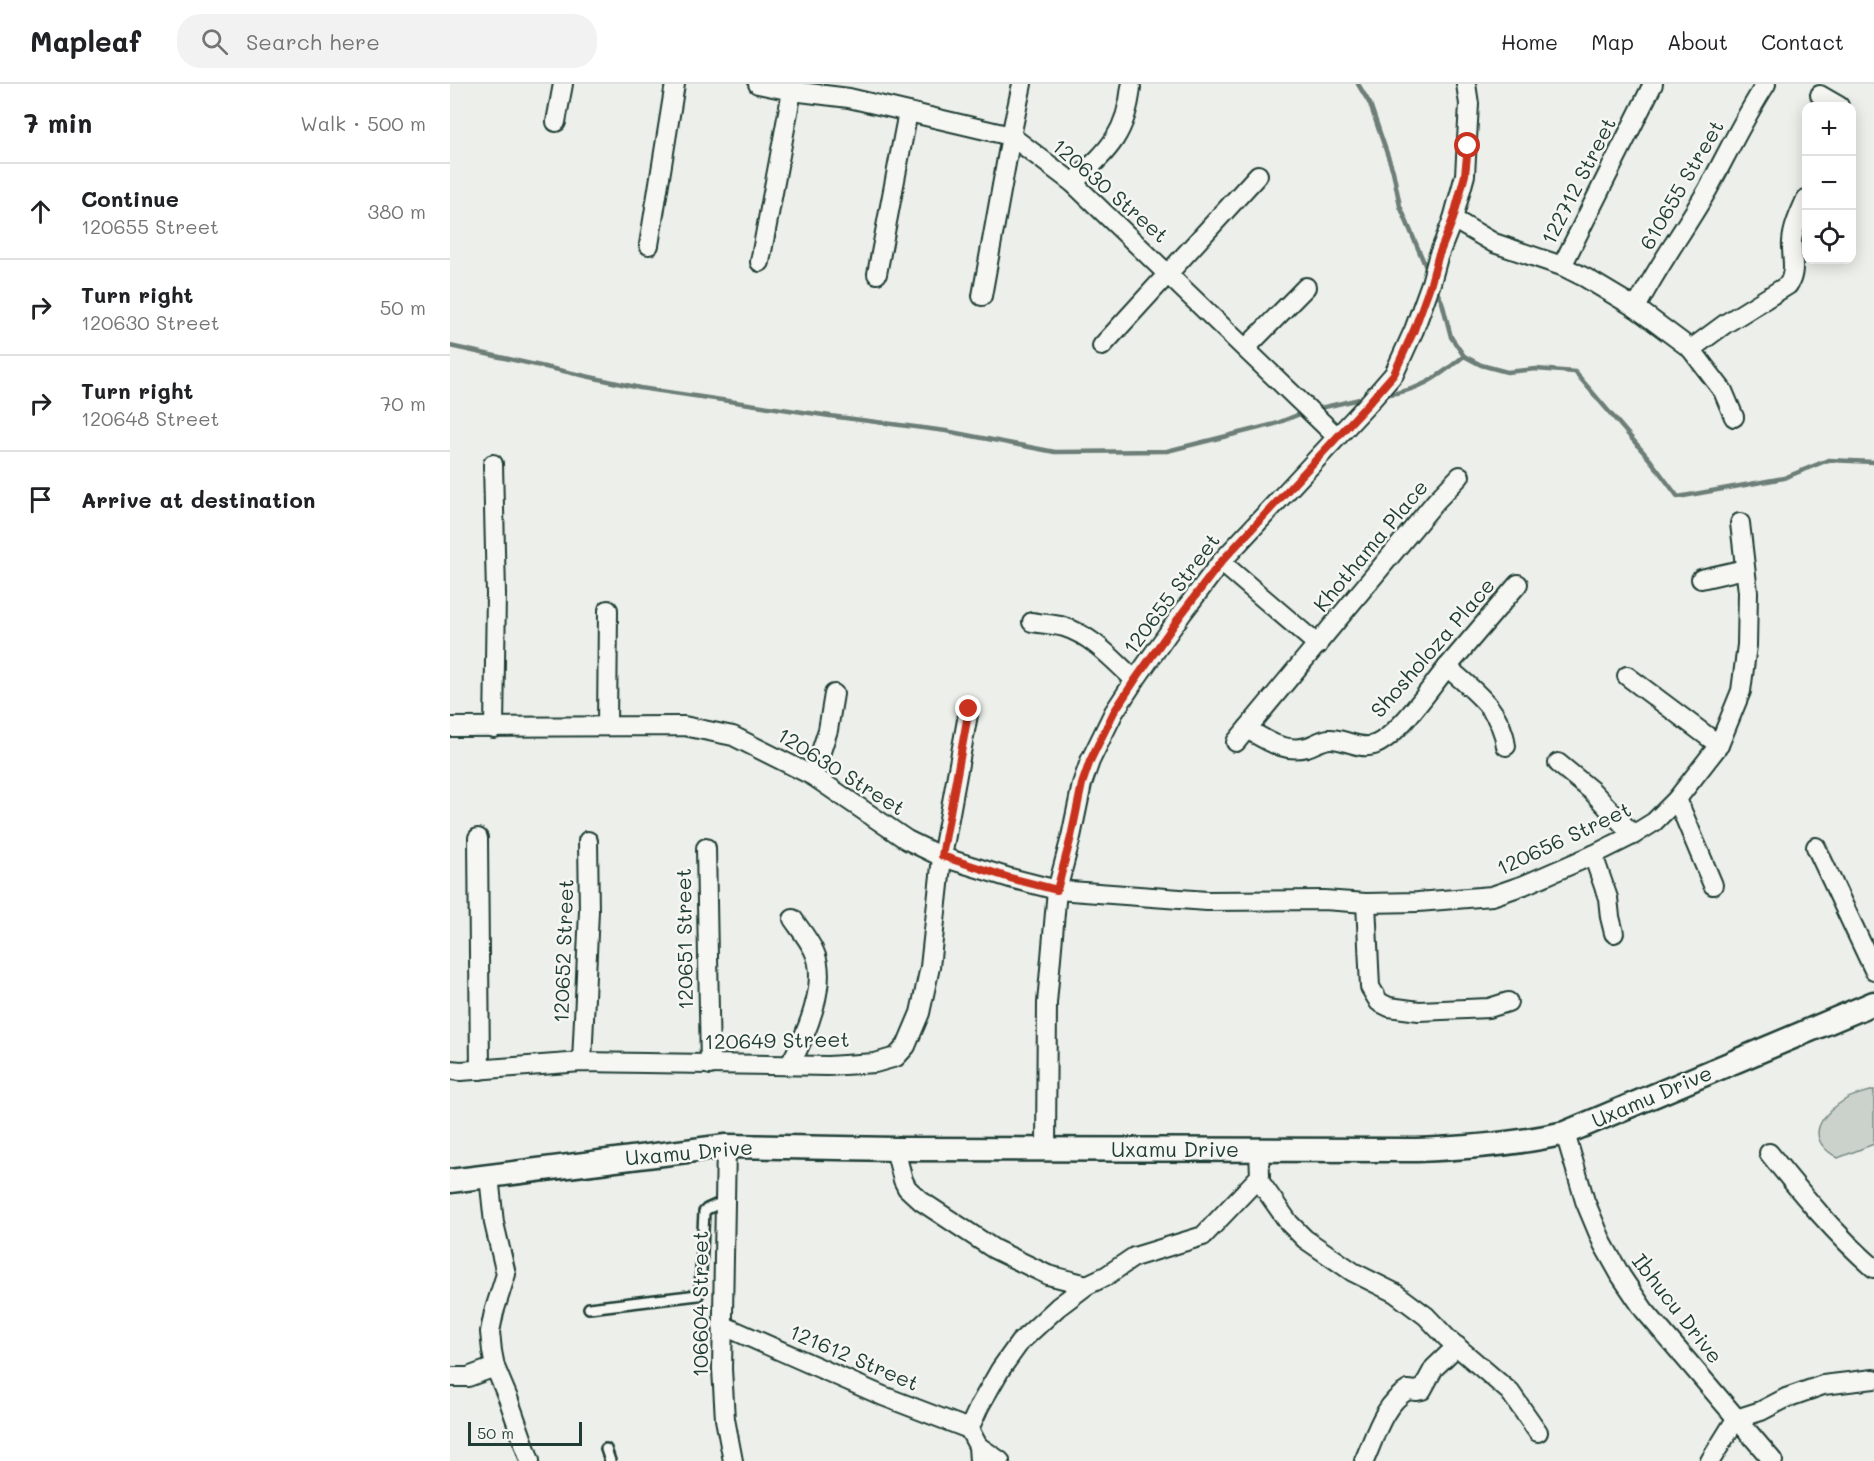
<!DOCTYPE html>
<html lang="en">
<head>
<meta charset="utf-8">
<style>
	:root { --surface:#fff; --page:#f2f2f2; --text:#202124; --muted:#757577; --line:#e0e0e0 }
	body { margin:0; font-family:Mali,sans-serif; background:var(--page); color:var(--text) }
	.controls { position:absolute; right:18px; top:18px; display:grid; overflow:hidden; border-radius:12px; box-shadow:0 3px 15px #0003 }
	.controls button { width:54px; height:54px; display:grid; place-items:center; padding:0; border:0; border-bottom:2px solid var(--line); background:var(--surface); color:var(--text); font:30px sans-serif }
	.scale { position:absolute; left:18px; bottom:15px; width:114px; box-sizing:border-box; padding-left:6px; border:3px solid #1f3d34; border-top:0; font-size:16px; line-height:21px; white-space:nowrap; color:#1f3d34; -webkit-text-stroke:4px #f6f6f2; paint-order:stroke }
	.stop { position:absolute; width:18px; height:18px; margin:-14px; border:4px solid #c8321e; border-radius:50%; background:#fff }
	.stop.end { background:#c8321e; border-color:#fff; box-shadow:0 2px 6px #0008 }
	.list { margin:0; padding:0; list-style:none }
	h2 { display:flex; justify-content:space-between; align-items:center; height:78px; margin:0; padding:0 24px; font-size:26px }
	h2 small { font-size:20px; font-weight:400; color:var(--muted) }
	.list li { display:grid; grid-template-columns:39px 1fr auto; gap:18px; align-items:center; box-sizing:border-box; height:96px; padding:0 24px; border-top:2px solid var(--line) }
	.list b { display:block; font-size:22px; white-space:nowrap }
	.list p { margin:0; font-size:20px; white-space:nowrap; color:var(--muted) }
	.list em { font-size:20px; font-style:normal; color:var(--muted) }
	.icon { flex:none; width:33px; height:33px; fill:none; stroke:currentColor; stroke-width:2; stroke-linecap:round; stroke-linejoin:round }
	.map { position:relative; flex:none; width:1424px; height:1377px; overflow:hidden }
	header { display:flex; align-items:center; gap:36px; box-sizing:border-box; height:84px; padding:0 30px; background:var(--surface); border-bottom:2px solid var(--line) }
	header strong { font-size:28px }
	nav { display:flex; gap:33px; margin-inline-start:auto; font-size:21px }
	.search { width:420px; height:54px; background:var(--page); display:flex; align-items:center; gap:15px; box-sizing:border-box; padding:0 21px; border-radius:24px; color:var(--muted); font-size:22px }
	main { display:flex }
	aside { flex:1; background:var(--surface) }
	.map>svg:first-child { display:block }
	.green { fill:#cbd2cc; stroke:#758880; stroke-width:1.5 }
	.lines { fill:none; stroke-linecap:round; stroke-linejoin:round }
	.stream { stroke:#6c7e77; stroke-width:4.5 }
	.service-casing { stroke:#1f3d34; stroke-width:14 }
	.minor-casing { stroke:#1f3d34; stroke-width:22 }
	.tertiary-casing { stroke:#1f3d34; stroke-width:27 }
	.service { stroke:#f6f6f2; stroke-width:9 }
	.minor { stroke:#f6f6f2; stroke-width:18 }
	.tertiary { stroke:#f6f6f2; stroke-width:22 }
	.route { stroke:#c8321e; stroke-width:8 }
	.labels { text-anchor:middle; stroke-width:5; stroke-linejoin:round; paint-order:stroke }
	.street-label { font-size:21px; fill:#1f3d34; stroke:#f6f6f2 }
</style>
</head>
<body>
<header>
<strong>Mapleaf</strong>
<div class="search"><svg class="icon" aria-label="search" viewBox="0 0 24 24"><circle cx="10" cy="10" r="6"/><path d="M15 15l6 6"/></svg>Search here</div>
<nav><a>Home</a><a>Map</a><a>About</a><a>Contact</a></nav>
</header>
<main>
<aside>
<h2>7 min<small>Walk · 500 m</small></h2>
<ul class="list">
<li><svg class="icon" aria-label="ahead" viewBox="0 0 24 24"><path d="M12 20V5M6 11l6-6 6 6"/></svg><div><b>Continue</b><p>120655 Street</p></div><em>380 m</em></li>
<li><svg class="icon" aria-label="right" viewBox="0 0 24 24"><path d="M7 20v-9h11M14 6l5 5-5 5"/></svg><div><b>Turn right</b><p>120630 Street</p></div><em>50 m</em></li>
<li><svg class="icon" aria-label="right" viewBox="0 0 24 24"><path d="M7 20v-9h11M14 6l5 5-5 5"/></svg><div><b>Turn right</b><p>120648 Street</p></div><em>70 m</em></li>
<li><svg class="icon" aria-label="arrive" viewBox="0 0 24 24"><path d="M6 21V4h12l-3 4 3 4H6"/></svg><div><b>Arrive at destination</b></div></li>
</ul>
</aside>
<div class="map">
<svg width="1424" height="1377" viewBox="0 0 1424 1377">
	<rect width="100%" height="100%" fill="#edefea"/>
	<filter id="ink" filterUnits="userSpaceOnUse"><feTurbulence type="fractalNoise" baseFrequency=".0167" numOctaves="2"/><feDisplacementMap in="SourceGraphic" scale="12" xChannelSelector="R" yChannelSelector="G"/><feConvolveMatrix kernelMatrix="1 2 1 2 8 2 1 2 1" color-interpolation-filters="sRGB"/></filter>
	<g filter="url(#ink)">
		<path class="green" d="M 1424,1006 L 1424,1060 L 1388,1074 C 1356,1056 1366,1035 1393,1017 C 1401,1011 1414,1009 1424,1006 Z"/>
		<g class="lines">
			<g class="stream">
				<polyline points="908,0 920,20 943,87 950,122 978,188"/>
				<polyline points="985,204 992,218 1001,253 1014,272 1031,281 1057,288 1086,285 1125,288 1201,377 1228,413 1334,394 1378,376 1424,378"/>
				<polyline points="0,262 190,304 380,332 496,347 605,368 717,367 825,340 855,328"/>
				<path d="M 934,311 C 969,307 987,294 1014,272"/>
				<polyline points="866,325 914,314"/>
			</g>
			<g class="service-casing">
				<g id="service">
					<polyline points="139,1224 248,1211 250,1205 254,1128 257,1125 275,1117"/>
					<polyline points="156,1365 160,1377"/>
				</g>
			</g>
			<g class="minor-casing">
				<g id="minor">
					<polyline points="308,0 342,7 399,14 561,52 623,99 887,353"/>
					<polyline points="1370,11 1389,22"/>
					<polyline points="106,38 113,0"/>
					<path d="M 623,99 C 657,67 676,52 681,3"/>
					<polyline points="1003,135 1044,159 1112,182 1136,194 1186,224 1241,265 1273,307 1284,333"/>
					<polyline points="199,161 225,0"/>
					<polyline points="310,178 342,7"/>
					<polyline points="1112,182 1203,0"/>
					<polyline points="427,190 458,28"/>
					<polyline points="532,212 561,52 572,0"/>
					<path d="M 1186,224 C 1207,183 1235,145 1258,105 C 1277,70 1294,34 1316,0"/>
					<polyline points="652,262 808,91"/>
					<polyline points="796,264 856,203"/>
					<path d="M 1241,265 L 1275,240 L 1338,201 C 1347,187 1341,173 1342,158 C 1343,143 1350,129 1356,115"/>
					<polyline points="43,380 46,510 44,644"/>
					<polyline points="771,478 868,561"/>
					<polyline points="1251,495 1295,485"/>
					<path d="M 582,538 C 592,540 604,540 614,543 C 643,552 664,577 685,596"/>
					<path d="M 997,583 C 1023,606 1052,626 1056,662"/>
					<polyline points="1177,592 1269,661"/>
					<polyline points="157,642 158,526"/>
					<polyline points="0,643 234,642 283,652 363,692 457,756 492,773 560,794 607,806 757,817 874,816 916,819 968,818 1042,812 1074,801 1143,771 1183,751 1204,738 1227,715 1269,661 1291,607 1297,561 1298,508 1290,439"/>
					<path d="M 797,645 C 816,656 834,669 857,663 C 864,661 871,656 879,655 C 894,654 908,666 924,661 C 949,652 981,602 999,581 C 1022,554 1045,527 1068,500"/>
					<polyline points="786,658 986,417 1010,392"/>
					<polyline points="1108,679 1142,707 1183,751"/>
					<polyline points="363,692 378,646 384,610"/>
					<polyline points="1227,715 1263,801"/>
					<polyline points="28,754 30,986"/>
					<polyline points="1366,763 1424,886"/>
					<polyline points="256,764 260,981"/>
					<polyline points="1143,771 1158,814 1160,833 1164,849"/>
					<polyline points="916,819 920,903 929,918 939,923 969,927 1039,924 1058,918"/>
					<polyline points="132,978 139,827 138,757"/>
					<path d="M 340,980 C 356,952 379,898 364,867 C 359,856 350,845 343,835"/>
					<polyline points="0,986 11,987 132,978 378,982 425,979 446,973 456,962 470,929 480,883 492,773 519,625"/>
					<polyline points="1115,1049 1135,1117 1153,1160 1171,1192 1194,1226 1323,1377"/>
					<polyline points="276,1062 272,1285 275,1335 283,1377"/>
					<polyline points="445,1065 453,1096 457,1104 471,1117 544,1165 598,1191 637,1201"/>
					<polyline points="596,1065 597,919 607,806 621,753 632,700 640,677 664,628 685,596 733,528 771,478 917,321 944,290 964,246 981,199 988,173 1003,135 1015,91 1019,20 1016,0"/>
					<path d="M 1319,1069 C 1352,1110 1385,1150 1424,1184"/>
					<polyline points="39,1092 44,1139 56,1190 44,1228 40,1248 42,1267 45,1283 58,1314 80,1377"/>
					<polyline points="808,1095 839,1139 855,1155 903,1188 945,1209 976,1232 997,1254 1060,1308 1088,1348"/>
					<polyline points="272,1241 433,1312 519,1345"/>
					<polyline points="0,1293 18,1293 45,1283"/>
					<polyline points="519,1345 530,1321 550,1286 570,1258 608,1223 637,1201 656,1192 684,1173 753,1152 810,1092 809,1066"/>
					<polyline points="519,1345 528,1362 529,1377"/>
					<polyline points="528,1362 550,1377"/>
					<path d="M 914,1377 C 925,1353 933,1320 958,1306 L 967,1307 L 972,1306 L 984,1284 L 1007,1262"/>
					<polyline points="1260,1377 1286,1335 1311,1327 1336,1314 1373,1301 1424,1295"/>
				</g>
			</g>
			<g class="tertiary-casing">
				<path id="tertiary" d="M 0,1097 L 276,1062 L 445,1065 L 967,1066 C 1017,1064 1067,1060 1115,1049 L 1424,919"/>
			</g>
			<use href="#service" class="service"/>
			<use href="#minor" class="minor"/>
			<use href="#tertiary" class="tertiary"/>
		</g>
	</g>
	<g class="lines" filter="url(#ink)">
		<polyline class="route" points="519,625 492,772 560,794 607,806 621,753 632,700 640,677 664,628 685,596 733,528 771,478 917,321 944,290 964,246 981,199 988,173 1003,135 1015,91 1018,62"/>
	</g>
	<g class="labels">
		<g class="street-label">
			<text transform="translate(1129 97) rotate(-63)" y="7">122712 Street</text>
			<text transform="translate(1232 101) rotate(-60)" y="7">610655 Street</text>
			<text transform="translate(660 107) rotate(41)" y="7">120630 Street</text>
			<text transform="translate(921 462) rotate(-50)" y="7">Khothama Place</text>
			<text transform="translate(722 510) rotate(-53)" y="7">120655 Street</text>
			<text transform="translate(983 564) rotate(-49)" y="7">Shosholoza Place</text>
			<text transform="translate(391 688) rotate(32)" y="7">120630 Street</text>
			<text transform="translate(1114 755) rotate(-25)" y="7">120656 Street</text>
			<text transform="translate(235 855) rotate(-91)" y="7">120651 Street</text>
			<text transform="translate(114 867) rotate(-88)" y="7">120652 Street</text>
			<text transform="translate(327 957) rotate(-1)" y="7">120649 Street</text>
			<text transform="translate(1202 1013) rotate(-23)" y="7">Uxamu Drive</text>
			<text x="725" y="1073">Uxamu Drive</text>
			<text transform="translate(239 1069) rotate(-5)" y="7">Uxamu Drive</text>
			<text transform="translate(251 1220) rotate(-90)" y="7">106604 Street</text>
			<text transform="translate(1227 1225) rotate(52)" y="7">Ibhucu Drive</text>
			<text transform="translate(404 1274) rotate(23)" y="7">121612 Street</text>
		</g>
	</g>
</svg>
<div class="controls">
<button>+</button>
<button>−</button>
<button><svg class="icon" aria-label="locate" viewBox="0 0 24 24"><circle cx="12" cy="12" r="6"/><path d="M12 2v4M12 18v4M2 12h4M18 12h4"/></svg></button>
</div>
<div class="scale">50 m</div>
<div class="stop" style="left:1018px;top:62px"></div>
<div class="stop end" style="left:519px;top:625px"></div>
</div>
</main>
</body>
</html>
